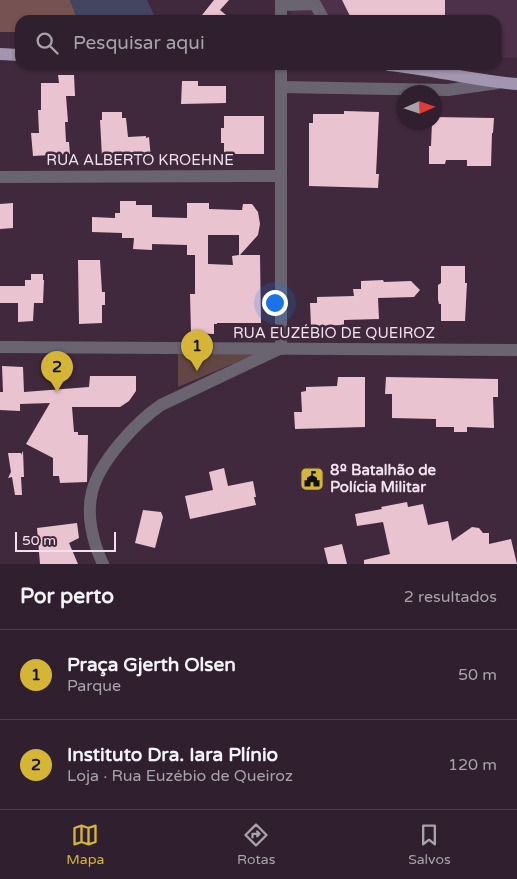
<!DOCTYPE html>
<html lang="pt">
<head>
<meta charset="utf-8">
<style>
	:root { --surface:#301f2e; --page:#382736; --text:#f1f3f6; --muted:#a8a2aa; --line:#4b3d4a; --accent:#d5b535 }
	body { margin:0; font-family:"Varela Round",sans-serif; background:var(--page); color:var(--text) }
	.compass { position:absolute; left:397px; top:85px; width:45px; height:45px; border-radius:50%; background:var(--surface); box-shadow:0 1px 4px #0004; rotate:87deg }
	.scale { position:absolute; left:15px; bottom:12px; width:101px; box-sizing:border-box; padding-left:5px; border:2px solid #f1e1ee; border-top:0; font-size:14px; line-height:18px; white-space:nowrap; color:#f1e1ee; -webkit-text-stroke:4px #40293d; paint-order:stroke }
	.you { position:absolute; left:274px; top:302px; width:18px; height:18px; margin:-12px; border:4px solid #fff; border-radius:50%; background:#1a73e8; box-shadow:0 0 0 8px #1a73e833 }
	.badge { display:grid; place-items:center; width:32px; height:32px; border-radius:50%; background:var(--accent); color:#111; font-size:16px; font-weight:700 }
	.pin { position:absolute; translate:-50% -41px; filter:drop-shadow(0 1px 2px #0008) }
	.pin::after { content:''; position:absolute; top:26px; width:18px; height:15px; background:inherit; clip-path:polygon(0 0,100% 0,50% 100%) }
	.list { margin:0; padding:0; list-style:none }
	h2 { display:flex; justify-content:space-between; align-items:center; height:65px; margin:0; padding:0 20px; font-size:21px }
	h2 small { font-size:16px; font-weight:400; color:var(--muted) }
	.list li { display:grid; grid-template-columns:32px 1fr auto; gap:15px; align-items:center; box-sizing:border-box; height:90px; padding:0 20px; border-top:1px solid var(--line) }
	.list b { display:block; font-size:19px; white-space:nowrap }
	.list p { margin:0; font-size:16px; white-space:nowrap; color:var(--muted) }
	.list em { font-size:16px; font-style:normal; color:var(--muted) }
	.icon { flex:none; width:28px; height:28px; fill:none; stroke:currentColor; stroke-width:2; stroke-linecap:round; stroke-linejoin:round }
	.map { position:relative; flex:none; width:517px; height:564px; overflow:hidden }
	.search { position:absolute; background:var(--surface); box-shadow:0 1px 4px #0004; left:15px; right:15px; top:15px; height:55px; display:flex; align-items:center; gap:12px; box-sizing:border-box; padding:0 18px; border-radius:15px; color:var(--muted); font-size:19px }
	.sheet { height:245px; background:var(--surface) }
	nav { display:flex; justify-content:space-around; align-items:center; box-sizing:border-box; height:70px; border-top:1px solid var(--line); background:var(--surface); font-size:14px; color:var(--muted) }
	nav a { display:grid; justify-items:center; gap:2px }
	nav .on { color:var(--accent) }
	.map>svg:first-child { display:block }
	.built { fill:#4d3049 }
	.green { fill:#624645 }
	.forest { fill:#765352 }
	.water { fill:#444561 }
	.building { fill:#eac3d0; fill-rule:evenodd }
	.lines { fill:none; stroke-linecap:round; stroke-linejoin:round }
	.minor { stroke:#6a6471; stroke-width:12 }
	.major { stroke:#a295af; stroke-width:12 }
	.labels { text-anchor:middle; stroke-width:5; stroke-linejoin:round; paint-order:stroke }
	.street-label { font-size:15px; fill:#f1e1ee; stroke:#40293d }
	.poi-label { font-size:15px; font-weight:bold; fill:#f1e1ee; stroke:#40293d; text-anchor:start }
</style>
</head>
<body>
<div class="map">
<svg width="517" height="564" viewBox="0 0 517 564">
	<rect width="100%" height="100%" fill="#40293d"/>
	<polygon class="built" points="290,0 517,0 517,58 497,57 497,20 292,20"/>
	<polygon class="green" points="178,354 256,354 178,387"/>
	<polygon class="forest" points="0,0 70,0 78,20 20,20 20,32 0,32"/>
	<polygon class="water" points="70,0 147,0 154,15 151,20 78,20"/>
	<g class="building">
		<polygon points="214,0 229,0 220,10 232,20 208,20 202,15"/>
		<polygon points="342,0 445,0 445,18 352,20"/>
		<polygon points="58,75 74,75 75,96 66,96 68,122 65,122 66,142 69,142 70,154 33,156 31,133 39,133 38,110 41,110 41,83 59,83"/>
		<polygon points="182,81 198,81 198,86 226,86 226,103 181,104"/>
		<polygon points="344,111 379,112 376,174 379,174 378,188 309,186 309,123 313,123 313,114 344,114"/>
		<polygon points="102,112 122,112 122,118 126,118 128,137 146,136 146,138 149,137 151,158 119,160 119,157 102,157 100,120 102,120"/>
		<polygon points="224,116 264,116 264,154 224,154 224,143 221,143 221,128 224,128"/>
		<polygon points="434,117 494,118 493,133 492,133 491,166 467,166 467,160 446,160 445,164 429,164 429,146 431,146 432,122 434,122"/>
		<path d="M 120,201 L 136,201 L 136,205 L 152,205 L 152,217 L 187,218 L 187,203 L 209,203 L 209,209 L 239,210 L 242,210 L 243,204 L 252,204 L 258,212 L 260,224 L 258,235 L 240,255 L 260,255 L 261,323 L 217,323 L 217,324 L 214,324 L 214,334 L 191,333 L 190,294 L 195,294 L 195,255 L 187,255 L 187,245 L 152,244 L 152,250 L 133,249 L 134,238 L 122,238 L 122,233 L 92,232 L 92,217 L 115,218 L 115,213 L 120,213 ZM 208,235 L 239,235 L 239,255 L 232,256 L 233,265 L 208,264 Z"/>
		<polygon points="13,203 13,228 0,229 0,204"/>
		<polygon points="78,260 100,260 102,292 105,292 105,305 102,305 102,323 79,324"/>
		<polygon points="441,266 465,266 465,283 467,283 465,321 441,321 441,304 439,304 438,299 438,285 441,283"/>
		<polygon points="31,274 43,274 43,280 44,280 43,303 34,303 33,321 18,322 18,303 0,303 0,286 25,286 25,280 31,280"/>
		<polygon points="383,280 384,282 411,281 420,290 414,297 378,298 379,319 344,320 344,325 311,326 310,303 317,303 317,297 354,296 353,289 361,289 361,281"/>
		<polygon points="2,366 23,367 24,392 89,387 90,376 136,376 136,391 129,401 120,407 72,407 74,432 78,432 78,435 88,435 87,482 60,483 59,476 53,476 53,458 26,444 50,403 20,404 20,411 0,410 0,392 3,392"/>
		<polygon points="338,377 365,377 365,427 295,429 294,412 302,412 301,392 306,391 306,387 337,386"/>
		<polygon points="386,377 498,379 498,397 493,397 494,428 467,427 467,432 454,432 454,427 436,427 436,419 392,418 392,394 385,394"/>
		<polygon points="23,451 24,477 21,477 22,495 15,495 12,477 8,478 11,472 8,453 21,453 21,455"/>
		<polygon points="224,468 228,486 253,481 256,497 254,497 256,505 190,519 185,496 213,490 209,472"/>
		<polygon points="407,502 408,507 423,504 428,525 448,521 452,541 472,527 479,528 483,533 489,533 489,544 511,539 517,564 364,564 364,560 390,554 383,522 357,526 355,514 382,509 381,507"/>
		<polygon points="143,510 161,512 163,517 155,548 135,543"/>
		<polygon points="77,523 79,538 69,543 78,564 40,564 37,528"/>
		<polygon points="342,544 347,564 328,564 324,548"/>
	</g>
	<g class="lines">
		<g class="minor">
			<polyline points="281,0 281,20"/>
			<polyline points="281,5 315,4 324,20"/>
			<polyline points="281,65 281,349"/>
			<polyline points="281,87 448,90 498,83"/>
			<polyline points="0,177 281,176"/>
			<polyline points="0,347 517,350"/>
			<path d="M 103,564 C 93,543 86,515 92,492 C 99,462 136,422 161,405 L 277,350"/>
		</g>
		<g class="major">
			<polyline points="0,54 20,55"/>
			<path d="M 389,65 C 432,69 474,81 517,84"/>
		</g>
	</g>
	<defs>
		<g id="civic-square" transform="scale(1.25)"><rect x="-9" y="-9" width="18" height="18" rx="4" fill="#d5b535" stroke="#40293d"/><path d="M-.6-6.5H3V-4.5H.6V-3L4-1V1h2V6H-6V1h2V-1L-.6-3ZM-1.2 2.5V6h2.4V2.5Z" fill="#111"/></g>
	</defs>
	<g fill-rule="evenodd">
		<use href="#civic-square" x="312" y="479"/>
	</g>
	<g class="labels">
		<g class="street-label">
			<text x="140" y="165">RUA ALBERTO KROEHNE</text>
			<text x="334" y="338">RUA EUZÉBIO DE QUEIROZ</text>
		</g>
		<g class="poi-label">
			<text x="330" y="475">8º Batalhão de<tspan x="330" dy="17">Polícia Militar</tspan></text>
		</g>
	</g>
</svg>
<svg class="compass" viewBox="-18 -18 36 36"><path d="M0-13l5 13h-10z" fill="#e53935"/><path d="M0 13l5-13h-10z" fill="#a8a2aa"/></svg>
<div class="scale">50 m</div>
<div class="you"></div>
<div class="pin badge" style="left:197px;top:371px">1</div>
<div class="pin badge" style="left:57px;top:392px">2</div>
<div class="search"><svg class="icon" aria-label="search" viewBox="0 0 24 24"><circle cx="10" cy="10" r="6"/><path d="M15 15l6 6"/></svg>Pesquisar aqui</div>
</div>
<section class="sheet">
<h2>Por perto<small>2 resultados</small></h2>
<ul class="list">
<li><span class="badge">1</span><div><b>Praça Gjerth Olsen</b><p>Parque</p></div><em>50 m</em></li>
<li><span class="badge">2</span><div><b>Instituto Dra. Iara Plínio</b><p>Loja · Rua Euzébio de Queiroz</p></div><em>120 m</em></li>
</ul>
</section>
<nav>
<a class="on"><svg class="icon" aria-label="map" viewBox="0 0 24 24"><path d="M3 6l6-2 6 2 6-2v14l-6 2-6-2-6 2zM9 4v14M15 6v14"/></svg>Mapa</a>
<a><svg class="icon" aria-label="directions" viewBox="0 0 24 24"><path d="M12 3l9 9-9 9-9-9zM9 14v-3h6M13 9l2 2-2 2"/></svg>Rotas</a>
<a><svg class="icon" aria-label="saved" viewBox="0 0 24 24"><path d="M7 4h10v16l-5-4-5 4z"/></svg>Salvos</a>
</nav>
</body>
</html>
